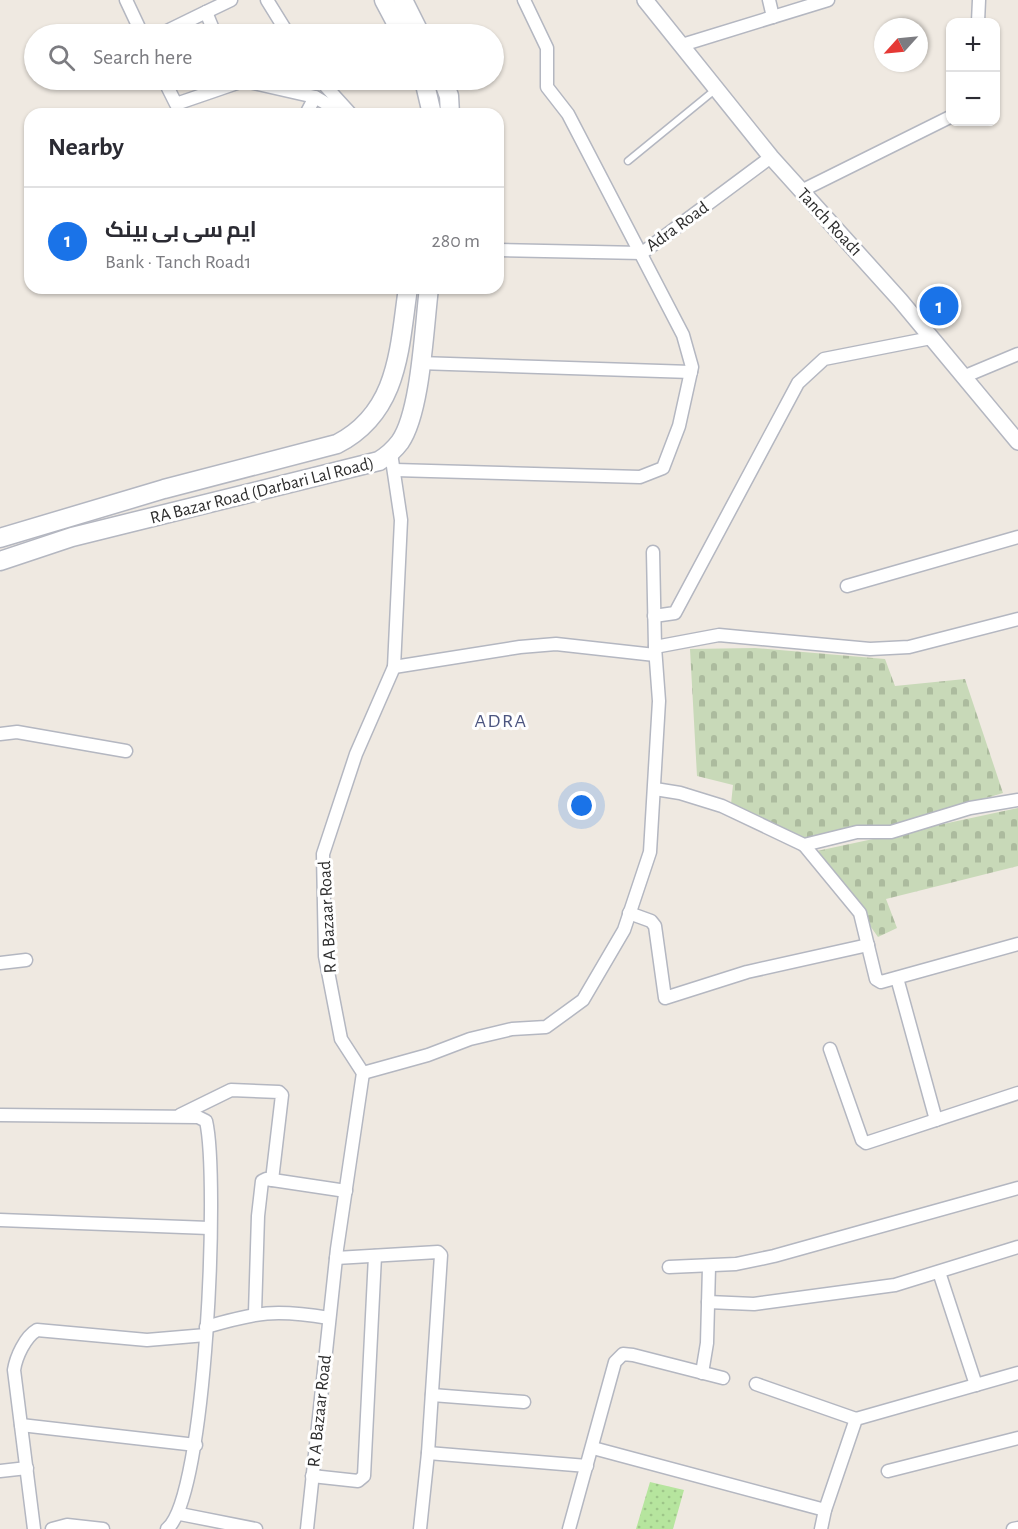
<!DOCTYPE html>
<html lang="en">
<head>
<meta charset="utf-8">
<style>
	:root { --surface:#fff; --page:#f2f2f3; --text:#2b2b33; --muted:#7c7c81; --line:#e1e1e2; --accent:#1a73e8 }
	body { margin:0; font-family:"Alegreya Sans",Cairo,sans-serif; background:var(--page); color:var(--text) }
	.controls { position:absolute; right:18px; top:18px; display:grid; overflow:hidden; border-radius:12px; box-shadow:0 2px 4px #0004 }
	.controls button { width:54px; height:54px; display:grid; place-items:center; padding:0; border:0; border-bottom:2px solid var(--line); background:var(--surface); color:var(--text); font:30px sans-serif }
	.compass { position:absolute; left:874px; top:18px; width:54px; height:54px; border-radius:50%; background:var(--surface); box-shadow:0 2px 4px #0004; rotate:243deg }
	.you { position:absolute; left:582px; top:806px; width:21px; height:21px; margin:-15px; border:4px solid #fff; border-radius:50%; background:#1a73e8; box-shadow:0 0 0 9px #1a73e833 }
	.badge { display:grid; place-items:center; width:39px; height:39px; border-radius:50%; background:var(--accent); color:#fff; font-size:20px; font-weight:700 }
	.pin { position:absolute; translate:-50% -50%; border:3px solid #fff; box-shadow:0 2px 6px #0006 }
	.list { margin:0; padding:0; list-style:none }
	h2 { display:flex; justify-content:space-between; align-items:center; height:78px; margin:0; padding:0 24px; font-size:26px }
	h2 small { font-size:20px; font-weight:400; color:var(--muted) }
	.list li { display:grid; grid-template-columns:39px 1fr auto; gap:18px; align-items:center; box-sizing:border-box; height:108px; padding:0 24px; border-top:2px solid var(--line) }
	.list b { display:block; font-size:22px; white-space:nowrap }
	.list p { margin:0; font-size:20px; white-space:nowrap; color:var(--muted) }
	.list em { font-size:20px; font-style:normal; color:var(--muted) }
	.icon { flex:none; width:33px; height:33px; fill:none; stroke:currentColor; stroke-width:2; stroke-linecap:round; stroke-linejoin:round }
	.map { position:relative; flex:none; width:1018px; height:1529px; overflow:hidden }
	.search { position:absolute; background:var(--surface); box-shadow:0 2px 4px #0004; left:24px; top:24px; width:480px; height:66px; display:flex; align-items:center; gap:15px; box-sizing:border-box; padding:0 21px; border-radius:33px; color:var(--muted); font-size:22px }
	.panel { position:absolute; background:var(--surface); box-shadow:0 2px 4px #0004; left:24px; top:108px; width:480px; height:186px; border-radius:18px }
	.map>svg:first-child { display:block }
	.cemetery { fill:url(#cemetery-stones) }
	.park { fill:url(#park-dots) }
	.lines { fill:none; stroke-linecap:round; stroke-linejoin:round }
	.service-casing { stroke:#b4b7c1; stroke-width:9 }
	.minor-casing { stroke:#b4b7c1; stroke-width:15 }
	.tertiary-casing { stroke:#b4b7c1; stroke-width:18 }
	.secondary-casing { stroke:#b4b7c1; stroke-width:21 }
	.service { stroke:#fff; stroke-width:6 }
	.minor { stroke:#fff; stroke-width:12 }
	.tertiary { stroke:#fff; stroke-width:15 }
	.secondary { stroke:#fff; stroke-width:18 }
	.labels { text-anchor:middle; stroke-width:6; stroke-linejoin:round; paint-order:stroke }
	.street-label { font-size:18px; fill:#2e2e2e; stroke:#fff }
	.neighbourhood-label { font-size:20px; letter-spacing:1.5px; fill:#4d5680; stroke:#fff }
</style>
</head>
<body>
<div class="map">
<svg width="1018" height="1529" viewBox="0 0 1018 1529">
	<defs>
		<pattern id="cemetery-stones" width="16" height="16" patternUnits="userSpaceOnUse" patternTransform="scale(1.5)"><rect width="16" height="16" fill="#c8d9b8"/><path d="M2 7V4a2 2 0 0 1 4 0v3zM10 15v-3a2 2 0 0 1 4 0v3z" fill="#acbb9e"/></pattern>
		<pattern id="park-dots" width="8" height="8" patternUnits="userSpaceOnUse" patternTransform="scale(1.5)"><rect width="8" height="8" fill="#b6e59e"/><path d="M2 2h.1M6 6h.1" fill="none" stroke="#9dc588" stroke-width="1.8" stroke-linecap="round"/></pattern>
	</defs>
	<rect width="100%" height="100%" fill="#efe9e1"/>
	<g class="cemetery">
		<polygon points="755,648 885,659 895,686 965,679 1003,793 890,827 802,838 731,804 733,785 697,776 690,649"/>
		<polygon points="1018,808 1018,866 886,899 897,928 878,937 817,851"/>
	</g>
	<polygon class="park" points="650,1482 684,1490 673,1529 636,1529"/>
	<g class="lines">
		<g class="service-casing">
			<polyline id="service" points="628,161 716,89"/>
		</g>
		<g class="minor-casing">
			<g id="minor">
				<polyline points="126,0 142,34"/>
				<polyline points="267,0 288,34"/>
				<polyline points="769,0 773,17"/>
				<polyline points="206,12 231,0"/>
				<polyline points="978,22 979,0"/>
				<polyline points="161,34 206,12 215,34"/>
				<polyline points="682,45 828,0"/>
				<polyline points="164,80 176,104 243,81"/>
				<polyline points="241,80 315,97 344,114"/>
				<polyline points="320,80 350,113"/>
				<polyline points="306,114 315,97"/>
				<polyline points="801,191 950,117"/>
				<polyline points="498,250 642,253 771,157"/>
				<polyline points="419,363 691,372"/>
				<polyline points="963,377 1018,354"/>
				<polyline points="395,470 640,477 663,468 679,426 692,367 683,335 568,114 547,87 547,48 524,0"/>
				<polyline points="847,586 1018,537"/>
				<polyline points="654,616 675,613 798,383 824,359 931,338"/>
				<polyline points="655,647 719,635 870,649 909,647 1018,619"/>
				<polyline points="394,667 520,647 556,644 655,655"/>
				<polyline points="0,734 17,732 126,751"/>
				<polyline points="655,789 680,793 722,806 804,845 857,832 891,832 970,808 1018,800"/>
				<polyline points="804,845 860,913 876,979 881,982 1018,944"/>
				<polyline points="629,913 651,921 655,926 665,998 747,972 868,945"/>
				<polyline points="0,963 26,960"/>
				<polyline points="897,978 936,1120"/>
				<polyline points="830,1049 862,1140 866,1143 1018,1093"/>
				<polyline points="363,1073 428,1055 470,1039 512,1029 546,1027 583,1000 624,930 650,852 659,701 655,647 653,552"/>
				<path d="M 0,1115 L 198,1117 L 206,1121 C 219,1176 207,1496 167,1529"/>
				<polyline points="180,1115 231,1090 279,1092 282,1095 272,1180"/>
				<polyline points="0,1220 209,1228"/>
				<polyline points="336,1258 438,1252 441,1255 428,1453 420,1529"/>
				<polyline points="669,1267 736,1264 774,1256 1018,1188"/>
				<polyline points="939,1272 976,1385"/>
				<polyline points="708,1302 754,1304 895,1285 1018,1247"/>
				<polyline points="255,1313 258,1216 262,1181 266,1179 346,1191"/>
				<path d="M 206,1327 C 258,1312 275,1309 329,1318"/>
				<polyline points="702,1373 707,1343 709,1267"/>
				<polyline points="756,1384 856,1419"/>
				<polyline points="432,1395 524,1402"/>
				<polyline points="21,1425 196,1445"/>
				<polyline points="593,1448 825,1510"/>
				<polyline points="428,1453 587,1466"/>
				<polyline points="0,1471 27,1468"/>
				<polyline points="888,1471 1018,1438"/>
				<polyline points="312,1476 358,1481 364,1476 375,1256"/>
				<polyline points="180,1514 256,1529"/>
				<path d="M 34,1529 L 14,1370 C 16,1357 25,1337 37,1330 L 147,1340 L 206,1335"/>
				<polyline points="52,1529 67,1525 103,1529"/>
				<polyline points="307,1529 337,1249 363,1073 341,1039 325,956 323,854 356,754 394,667 401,520 391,453"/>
				<polyline points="569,1529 615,1362 623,1354 633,1355 723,1378"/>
				<polyline points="821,1529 825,1510 856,1419 1018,1373"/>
				<polyline points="1013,1529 1018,1528"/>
			</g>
		</g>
		<g class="tertiary-casing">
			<polyline id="tertiary" points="645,0 771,157 900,300 1018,442"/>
		</g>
		<g class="secondary-casing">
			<g id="secondary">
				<polyline points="384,0 402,34"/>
				<polyline points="403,0 420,34"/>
				<polyline points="424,80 432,114"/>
				<polyline points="443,80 449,96 450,114"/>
				<path d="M 0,538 L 164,489 L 337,444 C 399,412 399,349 408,288"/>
				<path d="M 0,561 L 72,537 L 379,461 C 387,456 394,450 400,442 C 421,412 424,327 429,288"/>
			</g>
		</g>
		<use href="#service" class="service"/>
		<use href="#minor" class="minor"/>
		<use href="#tertiary" class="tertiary"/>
		<use href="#secondary" class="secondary"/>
	</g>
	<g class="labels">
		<g class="street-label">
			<text transform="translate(830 222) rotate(47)" y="6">Tanch Road1</text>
			<text transform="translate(677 226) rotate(-36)" y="6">Adra Road</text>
			<text transform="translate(262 490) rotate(-14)" y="6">RA Bazar Road (Darbari Lal Road)</text>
			<text transform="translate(327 917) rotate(-93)" y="6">R A Bazaar Road</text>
			<text transform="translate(319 1411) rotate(-84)" y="6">R A Bazaar Road</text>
		</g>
		<g class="neighbourhood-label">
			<text x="501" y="727">ADRA</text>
		</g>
	</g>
</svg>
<div class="controls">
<button>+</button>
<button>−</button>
</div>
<svg class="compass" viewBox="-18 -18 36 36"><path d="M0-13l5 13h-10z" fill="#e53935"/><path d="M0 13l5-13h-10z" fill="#7c7c81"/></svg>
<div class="you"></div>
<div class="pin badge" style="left:939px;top:306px">1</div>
<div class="search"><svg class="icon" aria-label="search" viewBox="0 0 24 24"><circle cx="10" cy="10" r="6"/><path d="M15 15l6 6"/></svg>Search here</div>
<section class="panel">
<h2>Nearby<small></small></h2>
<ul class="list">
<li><span class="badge">1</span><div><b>ایم سی بی بینک</b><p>Bank · Tanch Road1</p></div><em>280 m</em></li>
</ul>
</section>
</div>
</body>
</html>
